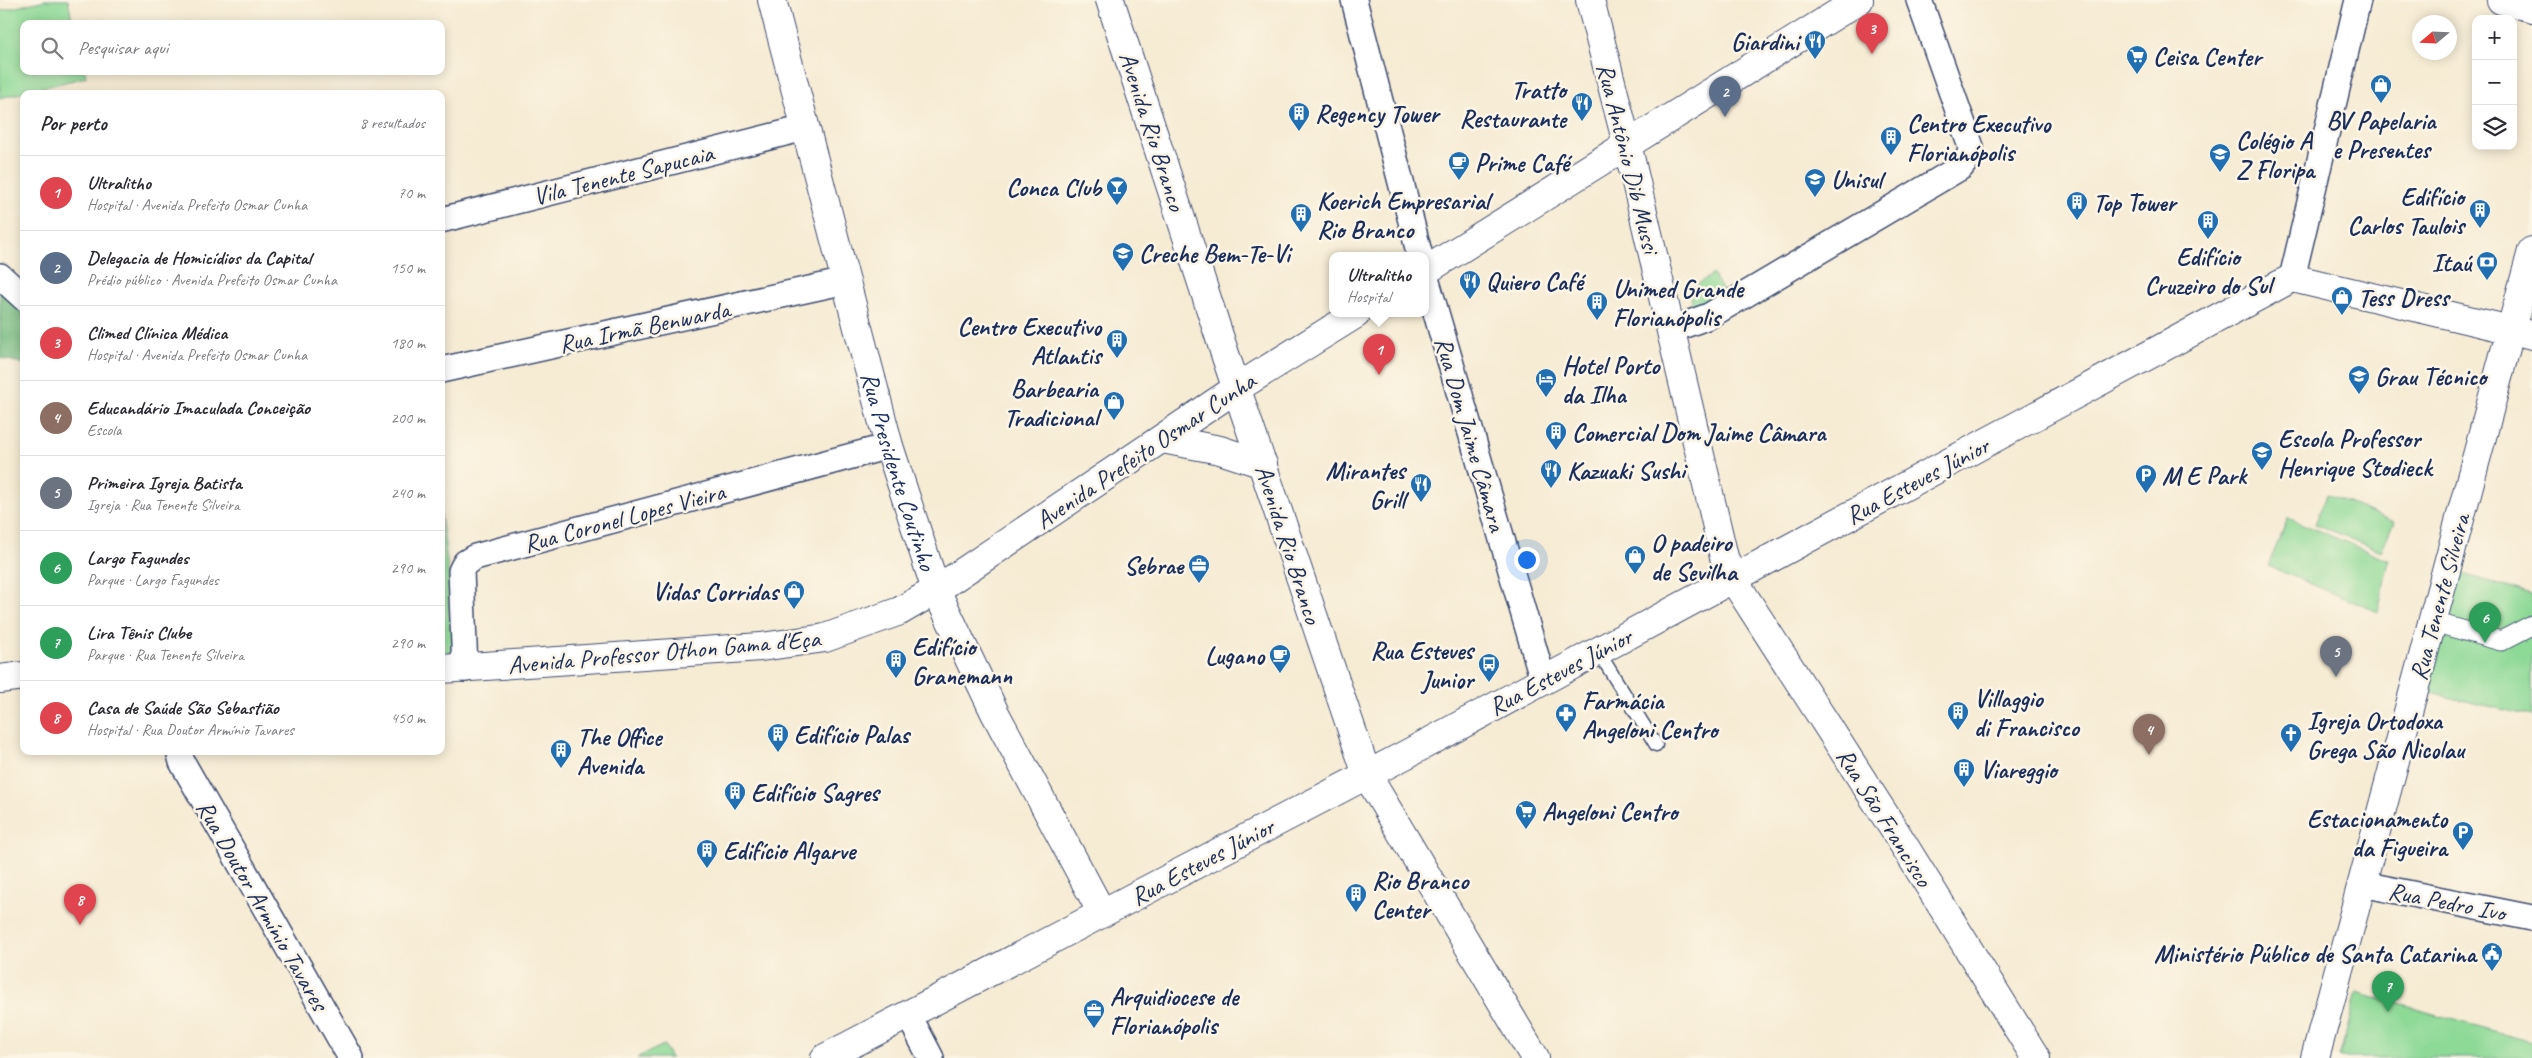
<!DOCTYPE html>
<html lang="pt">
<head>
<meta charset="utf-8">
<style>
	:root { --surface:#fff; --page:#f2f2f3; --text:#2b2b33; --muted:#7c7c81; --line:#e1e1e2; --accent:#1a73e8 }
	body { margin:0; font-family:Caveat,sans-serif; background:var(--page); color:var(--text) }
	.controls { position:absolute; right:15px; top:15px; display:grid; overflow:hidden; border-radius:10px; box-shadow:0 2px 12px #0003 }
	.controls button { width:45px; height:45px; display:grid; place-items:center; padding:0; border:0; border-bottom:1px solid var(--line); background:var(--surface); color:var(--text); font:25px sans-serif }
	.compass { position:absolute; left:2412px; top:15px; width:45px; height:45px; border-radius:50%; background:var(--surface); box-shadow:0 2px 12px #0003; rotate:251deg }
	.you { position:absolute; left:1526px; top:559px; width:18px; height:18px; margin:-12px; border:4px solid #fff; border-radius:50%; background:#1a73e8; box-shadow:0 0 0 8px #1a73e833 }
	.badge { display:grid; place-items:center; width:32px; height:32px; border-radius:50%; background:var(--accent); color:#fff; font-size:16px; font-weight:700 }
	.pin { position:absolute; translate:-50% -41px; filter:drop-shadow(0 1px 2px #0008) }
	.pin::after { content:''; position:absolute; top:26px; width:18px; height:15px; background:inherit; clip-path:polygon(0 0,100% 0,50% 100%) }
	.popup { position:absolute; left:1329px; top:252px; width:100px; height:65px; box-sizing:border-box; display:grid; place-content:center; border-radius:10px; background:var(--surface); filter:drop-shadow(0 1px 4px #0005); font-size:16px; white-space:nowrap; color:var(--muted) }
	.popup b { font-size:19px; color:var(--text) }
	.popup::after { content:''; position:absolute; left:50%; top:100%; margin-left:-10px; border:10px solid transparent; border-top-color:var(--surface) }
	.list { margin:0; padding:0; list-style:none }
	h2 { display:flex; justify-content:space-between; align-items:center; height:65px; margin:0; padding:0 20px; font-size:21px }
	h2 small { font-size:16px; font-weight:400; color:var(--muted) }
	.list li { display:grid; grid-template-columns:32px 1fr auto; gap:15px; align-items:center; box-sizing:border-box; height:75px; padding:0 20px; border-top:1px solid var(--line) }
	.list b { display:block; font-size:19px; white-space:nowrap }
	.list p { margin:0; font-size:16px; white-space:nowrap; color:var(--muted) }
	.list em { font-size:16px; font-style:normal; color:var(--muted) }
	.icon { flex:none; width:28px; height:28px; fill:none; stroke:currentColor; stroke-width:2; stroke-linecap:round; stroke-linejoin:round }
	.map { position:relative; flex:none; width:2532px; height:1058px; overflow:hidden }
	.search { position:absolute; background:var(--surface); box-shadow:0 2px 12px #0003; left:20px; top:20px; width:425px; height:55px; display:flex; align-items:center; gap:12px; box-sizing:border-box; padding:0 18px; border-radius:10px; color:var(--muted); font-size:19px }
	.panel { position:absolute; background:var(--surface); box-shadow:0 2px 12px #0003; left:20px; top:90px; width:425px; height:665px; border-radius:10px }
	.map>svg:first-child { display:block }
	.green { fill:#8dd996; stroke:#54847a }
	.forest { fill:#72b97f; stroke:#46746e }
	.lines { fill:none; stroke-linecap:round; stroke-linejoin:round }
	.service-casing { stroke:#3c4b70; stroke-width:15 }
	.pedestrian-casing { stroke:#3c4b70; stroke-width:21 }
	.minor-casing { stroke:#3c4b70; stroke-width:28 }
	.tertiary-casing { stroke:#3c4b70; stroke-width:30 }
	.secondary-casing { stroke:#3c4b70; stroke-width:30 }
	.service { stroke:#fff; stroke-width:12 }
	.pedestrian { stroke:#fff; stroke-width:19 }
	.minor { stroke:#fff; stroke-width:25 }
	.tertiary { stroke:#fff; stroke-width:28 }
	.secondary { stroke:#fff; stroke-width:28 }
	.labels { text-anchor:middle; stroke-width:5; stroke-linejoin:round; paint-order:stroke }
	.poi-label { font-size:25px; font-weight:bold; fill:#1b2f5e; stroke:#fcf5e5; text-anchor:start }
	.street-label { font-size:25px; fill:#1b2f5e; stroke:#fcf5e5 }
</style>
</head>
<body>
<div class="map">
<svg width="2532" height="1058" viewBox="0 0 2532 1058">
	<rect width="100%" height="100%" fill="#fcf5e5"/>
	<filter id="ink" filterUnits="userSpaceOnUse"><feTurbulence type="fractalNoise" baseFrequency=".02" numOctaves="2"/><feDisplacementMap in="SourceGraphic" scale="10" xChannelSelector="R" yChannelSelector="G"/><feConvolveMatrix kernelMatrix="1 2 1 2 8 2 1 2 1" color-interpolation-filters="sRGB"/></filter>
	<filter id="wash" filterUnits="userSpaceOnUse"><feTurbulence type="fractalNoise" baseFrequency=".0096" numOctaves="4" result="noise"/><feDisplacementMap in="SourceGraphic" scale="20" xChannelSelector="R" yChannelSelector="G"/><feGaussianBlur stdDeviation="1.12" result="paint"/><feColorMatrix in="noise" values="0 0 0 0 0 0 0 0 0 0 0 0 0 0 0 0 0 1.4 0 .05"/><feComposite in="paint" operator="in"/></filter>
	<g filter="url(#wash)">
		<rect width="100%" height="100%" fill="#f6ebd3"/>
		<g class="green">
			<polygon points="45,0 68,0 73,24 24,24 24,71 85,71 86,77 0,98 0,11"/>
			<polygon points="1713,274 1726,296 1695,313 1689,290"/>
			<polygon points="2327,494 2394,522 2381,551 2315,524"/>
			<polygon points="441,514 458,648 449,662 441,662"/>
			<polygon points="2288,518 2389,560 2378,612 2268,566"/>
			<polygon points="2457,572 2532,595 2532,716 2425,692"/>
			<polygon points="2357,992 2532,1042 2532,1058 2339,1058"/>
			<polygon points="664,1045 671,1058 637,1058 638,1057"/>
		</g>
		<polygon class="forest" points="0,291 24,312 24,364 0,358"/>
	</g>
	<g filter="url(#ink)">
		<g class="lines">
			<g class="service-casing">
				<polyline id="service" points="1598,651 1656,745"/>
			</g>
			<g class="pedestrian-casing">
				<polyline id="pedestrian" points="2433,622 2501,641 2532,625"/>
			</g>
			<g class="minor-casing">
				<g id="minor">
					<polyline points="1354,0 1420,256"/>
					<polyline points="441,220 805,128"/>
					<polyline points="1425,275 1543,680"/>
					<polyline points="0,276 24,298"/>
					<polyline points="2292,278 2358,0"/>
					<polyline points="1671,330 1709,316 1961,167 1970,155 1971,147 1919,0"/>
					<polyline points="441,370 846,281"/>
					<polyline points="465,669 461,571 465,563 475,557 889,446"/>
					<polyline points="179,751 182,762 351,1058"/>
					<polyline points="2362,884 2532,918"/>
					<polyline points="908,1014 931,1058"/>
				</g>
			</g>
			<g class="tertiary-casing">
				<g id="tertiary">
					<path id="s1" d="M 772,0 L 889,446 L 936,590 L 995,713 L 1102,913"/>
					<polyline points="1590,0 1627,144 1724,557 1733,579 1897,834 2036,1058"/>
					<polyline points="2501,0 2532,8"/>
					<polyline points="1425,271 1859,0"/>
					<polyline points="1237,388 1356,314"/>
					<polyline points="825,1058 1405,755 2292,278 2532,335"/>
					<polyline points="2315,1058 2532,251"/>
				</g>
			</g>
			<g class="secondary-casing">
				<g id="secondary">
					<polyline points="1110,0 1226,357 1367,775 1535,1058"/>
					<polyline points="1162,439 1220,450 1263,464"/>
					<polyline points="441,669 761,647 825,638 900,611 936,590 1237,388"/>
					<polyline points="0,679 24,676"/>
				</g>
			</g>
			<use href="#service" class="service"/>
			<use href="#pedestrian" class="pedestrian"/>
			<use href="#minor" class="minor"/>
			<use href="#tertiary" class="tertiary"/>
			<use href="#secondary" class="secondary"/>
		</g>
	</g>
	<defs>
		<g id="restaurant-pin" transform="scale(1.125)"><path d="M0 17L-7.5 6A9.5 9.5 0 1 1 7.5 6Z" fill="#1f6fb2" stroke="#fcf5e5"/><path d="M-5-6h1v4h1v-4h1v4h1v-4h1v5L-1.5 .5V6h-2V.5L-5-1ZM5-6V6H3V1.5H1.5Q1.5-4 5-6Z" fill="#fff"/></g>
		<g id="supermarket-pin" transform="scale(1.125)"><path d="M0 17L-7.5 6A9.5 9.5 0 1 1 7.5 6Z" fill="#1f6fb2" stroke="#fcf5e5"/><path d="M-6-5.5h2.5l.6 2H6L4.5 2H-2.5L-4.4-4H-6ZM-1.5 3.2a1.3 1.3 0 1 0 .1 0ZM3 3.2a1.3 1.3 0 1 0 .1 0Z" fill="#fff"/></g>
		<g id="shop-pin" transform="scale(1.125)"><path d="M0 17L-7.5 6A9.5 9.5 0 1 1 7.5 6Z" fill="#1f6fb2" stroke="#fcf5e5"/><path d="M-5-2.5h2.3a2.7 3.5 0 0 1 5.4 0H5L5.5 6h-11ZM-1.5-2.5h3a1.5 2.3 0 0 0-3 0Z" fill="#fff"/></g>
		<g id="building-pin" transform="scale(1.125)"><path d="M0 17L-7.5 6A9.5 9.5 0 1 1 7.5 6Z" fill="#1f6fb2" stroke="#fcf5e5"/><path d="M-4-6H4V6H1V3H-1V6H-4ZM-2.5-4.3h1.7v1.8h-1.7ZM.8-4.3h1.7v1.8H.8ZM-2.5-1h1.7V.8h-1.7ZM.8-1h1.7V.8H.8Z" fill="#fff"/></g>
		<g id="school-pin" transform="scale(1.125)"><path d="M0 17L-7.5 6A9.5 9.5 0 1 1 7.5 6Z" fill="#1f6fb2" stroke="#fcf5e5"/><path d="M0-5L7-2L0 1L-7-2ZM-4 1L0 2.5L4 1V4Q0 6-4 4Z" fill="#fff"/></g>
		<g id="cafe-pin" transform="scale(1.125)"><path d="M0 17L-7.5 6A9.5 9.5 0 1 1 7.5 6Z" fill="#1f6fb2" stroke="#fcf5e5"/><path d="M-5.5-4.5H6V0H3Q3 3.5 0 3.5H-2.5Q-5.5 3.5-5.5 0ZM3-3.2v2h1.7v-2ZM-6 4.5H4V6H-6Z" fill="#fff"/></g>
		<g id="university-pin" transform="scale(1.125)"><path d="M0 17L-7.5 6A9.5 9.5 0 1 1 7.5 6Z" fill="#1f6fb2" stroke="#fcf5e5"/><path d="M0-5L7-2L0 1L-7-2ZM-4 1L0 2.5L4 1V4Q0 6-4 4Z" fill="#fff"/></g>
		<g id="bar-pin" transform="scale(1.125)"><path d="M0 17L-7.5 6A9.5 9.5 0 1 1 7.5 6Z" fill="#1f6fb2" stroke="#fcf5e5"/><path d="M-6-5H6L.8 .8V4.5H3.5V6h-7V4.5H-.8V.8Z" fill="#fff"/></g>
		<g id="bank-pin" transform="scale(1.125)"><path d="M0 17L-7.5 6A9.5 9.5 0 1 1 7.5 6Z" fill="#1f6fb2" stroke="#fcf5e5"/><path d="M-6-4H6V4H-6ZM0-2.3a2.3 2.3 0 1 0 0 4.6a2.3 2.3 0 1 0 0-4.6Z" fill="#fff"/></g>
		<g id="hotel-pin" transform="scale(1.125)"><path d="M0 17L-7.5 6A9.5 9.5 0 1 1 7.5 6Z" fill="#1f6fb2" stroke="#fcf5e5"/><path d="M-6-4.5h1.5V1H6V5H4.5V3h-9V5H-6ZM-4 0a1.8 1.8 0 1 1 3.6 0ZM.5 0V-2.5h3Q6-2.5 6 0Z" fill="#fff"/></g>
		<g id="parking-pin" transform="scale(1.125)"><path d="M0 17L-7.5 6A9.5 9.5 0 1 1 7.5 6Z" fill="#1f6fb2" stroke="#fcf5e5"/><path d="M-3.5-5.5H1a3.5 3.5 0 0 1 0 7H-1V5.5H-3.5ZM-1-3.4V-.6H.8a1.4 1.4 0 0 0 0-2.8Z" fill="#fff"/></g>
		<g id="office-pin" transform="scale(1.125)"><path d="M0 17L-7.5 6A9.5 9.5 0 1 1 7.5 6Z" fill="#1f6fb2" stroke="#fcf5e5"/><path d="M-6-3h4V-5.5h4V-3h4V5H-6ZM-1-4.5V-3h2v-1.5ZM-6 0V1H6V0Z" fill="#fff"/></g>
		<g id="bus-pin" transform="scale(1.125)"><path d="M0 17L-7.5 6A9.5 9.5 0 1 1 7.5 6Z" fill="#1f6fb2" stroke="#fcf5e5"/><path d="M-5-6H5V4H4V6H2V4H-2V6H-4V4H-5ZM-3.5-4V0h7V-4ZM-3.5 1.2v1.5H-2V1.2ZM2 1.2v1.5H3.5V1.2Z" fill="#fff"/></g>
		<g id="pharmacy-pin" transform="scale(1.125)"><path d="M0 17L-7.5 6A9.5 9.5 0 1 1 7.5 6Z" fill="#1f6fb2" stroke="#fcf5e5"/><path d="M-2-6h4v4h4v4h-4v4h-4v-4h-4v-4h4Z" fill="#fff"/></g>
		<g id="church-pin" transform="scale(1.125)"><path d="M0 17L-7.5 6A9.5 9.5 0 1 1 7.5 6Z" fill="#1f6fb2" stroke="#fcf5e5"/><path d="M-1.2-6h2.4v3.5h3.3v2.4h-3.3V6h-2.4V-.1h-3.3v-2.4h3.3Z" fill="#fff"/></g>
		<g id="civic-pin" transform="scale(1.125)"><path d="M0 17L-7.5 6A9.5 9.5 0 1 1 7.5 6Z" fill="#1f6fb2" stroke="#fcf5e5"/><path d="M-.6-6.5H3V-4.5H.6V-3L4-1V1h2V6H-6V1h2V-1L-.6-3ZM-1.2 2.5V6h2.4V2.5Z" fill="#fff"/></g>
	</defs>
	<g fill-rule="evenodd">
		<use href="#restaurant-pin" x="1815" y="41"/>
		<use href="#supermarket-pin" x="2137" y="56"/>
		<use href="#shop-pin" x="2381" y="85"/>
		<use href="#restaurant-pin" x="1582" y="103"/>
		<use href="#building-pin" x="1299" y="113"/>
		<use href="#building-pin" x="1891" y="137"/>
		<use href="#school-pin" x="2220" y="154"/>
		<use href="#cafe-pin" x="1459" y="162"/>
		<use href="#university-pin" x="1815" y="179"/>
		<use href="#bar-pin" x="1117" y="187"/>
		<use href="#building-pin" x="2077" y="202"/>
		<use href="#building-pin" x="2480" y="210"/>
		<use href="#building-pin" x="1301" y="214"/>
		<use href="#building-pin" x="2208" y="221"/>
		<use href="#school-pin" x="1123" y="253"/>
		<use href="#bank-pin" x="2487" y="262"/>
		<use href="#restaurant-pin" x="1470" y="281"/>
		<use href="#shop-pin" x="2342" y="297"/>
		<use href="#building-pin" x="1597" y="302"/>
		<use href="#building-pin" x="1117" y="340"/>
		<use href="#university-pin" x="2359" y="376"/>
		<use href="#hotel-pin" x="1546" y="379"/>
		<use href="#shop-pin" x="1114" y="402"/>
		<use href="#building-pin" x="1556" y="432"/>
		<use href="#school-pin" x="2262" y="452"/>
		<use href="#restaurant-pin" x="1551" y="470"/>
		<use href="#parking-pin" x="2146" y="475"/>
		<use href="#restaurant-pin" x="1421" y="484"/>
		<use href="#shop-pin" x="1635" y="556"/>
		<use href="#office-pin" x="1199" y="565"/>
		<use href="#shop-pin" x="794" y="591"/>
		<use href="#cafe-pin" x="1280" y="655"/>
		<use href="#building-pin" x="896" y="660"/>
		<use href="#bus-pin" x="1489" y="664"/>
		<use href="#building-pin" x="1958" y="712"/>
		<use href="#pharmacy-pin" x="1566" y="714"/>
		<use href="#building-pin" x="778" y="734"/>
		<use href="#church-pin" x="2291" y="734"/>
		<use href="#building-pin" x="561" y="750"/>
		<use href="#building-pin" x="1964" y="769"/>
		<use href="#building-pin" x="735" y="792"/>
		<use href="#supermarket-pin" x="1526" y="811"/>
		<use href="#parking-pin" x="2463" y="832"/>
		<use href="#building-pin" x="707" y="850"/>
		<use href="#building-pin" x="1356" y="894"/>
		<use href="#civic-pin" x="2492" y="953"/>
		<use href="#office-pin" x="1094" y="1010"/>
	</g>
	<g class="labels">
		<g class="poi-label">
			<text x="1799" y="50" text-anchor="end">Giardini</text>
			<text x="2153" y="65">Ceisa Center</text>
			<text x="1566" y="98" text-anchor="end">Tratto<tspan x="1566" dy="29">Restaurante</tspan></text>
			<text x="1315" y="122">Regency Tower</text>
			<text x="2381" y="129" text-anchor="middle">BV Papelaria<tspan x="2381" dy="29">e Presentes</tspan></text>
			<text x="1907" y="132">Centro Executivo<tspan x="1907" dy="29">Florianópolis</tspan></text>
			<text x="2236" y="149">Colégio A<tspan x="2236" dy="29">Z Floripa</tspan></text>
			<text x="1475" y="171">Prime Café</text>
			<text x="1831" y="188">Unisul</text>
			<text x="1101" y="196" text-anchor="end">Conca Club</text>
			<text x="2464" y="205" text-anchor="end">Edifício<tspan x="2464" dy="29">Carlos Taulois</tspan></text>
			<text x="1317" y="209">Koerich Empresarial<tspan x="1317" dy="29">Rio Branco</tspan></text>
			<text x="2093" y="211">Top Tower</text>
			<text x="1139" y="262">Creche Bem-Te-Vi</text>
			<text x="2208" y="265" text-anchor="middle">Edifício<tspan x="2208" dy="29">Cruzeiro do Sul</tspan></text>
			<text x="2471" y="271" text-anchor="end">Itaú</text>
			<text x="1486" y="290">Quiero Café</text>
			<text x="1613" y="297">Unimed Grande<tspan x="1613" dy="29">Florianópolis</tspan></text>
			<text x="2358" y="306">Tess Dress</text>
			<text x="1101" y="335" text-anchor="end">Centro Executivo<tspan x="1101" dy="29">Atlantis</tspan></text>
			<text x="1562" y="374">Hotel Porto<tspan x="1562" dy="29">da Ilha</tspan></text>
			<text x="2375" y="385">Grau Técnico</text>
			<text x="1098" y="397" text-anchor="end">Barbearia<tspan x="1098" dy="29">Tradicional</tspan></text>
			<text x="1572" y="441">Comercial Dom Jaime Câmara</text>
			<text x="2278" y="447">Escola Professor<tspan x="2278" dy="29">Henrique Stodieck</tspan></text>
			<text x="1405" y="479" text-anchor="end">Mirantes<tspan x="1405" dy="29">Grill</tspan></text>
			<text x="1567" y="479">Kazuaki Sushi</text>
			<text x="2162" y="484">M E Park</text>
			<text x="1651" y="551">O padeiro<tspan x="1651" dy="29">de Sevilha</tspan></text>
			<text x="1183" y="574" text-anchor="end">Sebrae</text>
			<text x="778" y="600" text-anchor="end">Vidas Corridas</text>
			<text x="912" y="655">Edifício<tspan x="912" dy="29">Granemann</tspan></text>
			<text x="1473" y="659" text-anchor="end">Rua Esteves<tspan x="1473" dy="29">Junior</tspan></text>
			<text x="1264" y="664" text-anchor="end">Lugano</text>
			<text x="1974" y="707">Villaggio<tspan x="1974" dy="29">di Francisco</tspan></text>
			<text x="1582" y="709">Farmácia<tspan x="1582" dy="29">Angeloni Centro</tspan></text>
			<text x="2307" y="729">Igreja Ortodoxa<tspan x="2307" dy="29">Grega São Nicolau</tspan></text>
			<text x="794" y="743">Edifício Palas</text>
			<text x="577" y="745">The Office<tspan x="577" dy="29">Avenida</tspan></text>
			<text x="1980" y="778">Viareggio</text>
			<text x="751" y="801">Edifício Sagres</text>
			<text x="1542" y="820">Angeloni Centro</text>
			<text x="2447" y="827" text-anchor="end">Estacionamento<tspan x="2447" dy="29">da Figueira</tspan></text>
			<text x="723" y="859">Edifício Algarve</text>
			<text x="1372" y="889">Rio Branco<tspan x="1372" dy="29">Center</tspan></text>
			<text x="2476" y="962" text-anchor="end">Ministério Público de Santa Catarina</text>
			<text x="1110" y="1005">Arquidiocese de<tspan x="1110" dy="29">Florianópolis</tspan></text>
		</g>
		<g class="street-label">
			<text transform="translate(1153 131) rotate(72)" y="9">Avenida Rio Branco</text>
			<text transform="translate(1629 158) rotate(76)" y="9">Rua Antônio Dib Mussi</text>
			<text transform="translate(623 174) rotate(-14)" y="9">Vila Tenente Sapucaia</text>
			<text transform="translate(644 326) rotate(-12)" y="9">Rua Irmã Benwarda</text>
			<text transform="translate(1471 434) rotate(74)" y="9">Rua Dom Jaime Câmara</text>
			<text transform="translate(1145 450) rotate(-34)" y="9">Avenida Prefeito Osmar Cunha</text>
			<text dy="9" stroke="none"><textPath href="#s1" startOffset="488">Rua Presidente Coutinho</textPath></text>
			<text transform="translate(1917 480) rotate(-28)" y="9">Rua Esteves Júnior</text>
			<text transform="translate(624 517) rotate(-15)" y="9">Rua Coronel Lopes Vieira</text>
			<text transform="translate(1289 544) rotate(72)" y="9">Avenida Rio Branco</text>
			<text transform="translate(2439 597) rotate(-75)" y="9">Rua Tenente Silveira</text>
			<text transform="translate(664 651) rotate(-5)" y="9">Avenida Professor Othon Gama d'Eça</text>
			<text transform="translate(1560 671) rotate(-28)" y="9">Rua Esteves Júnior</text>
			<text transform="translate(1885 817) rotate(58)" y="9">Rua São Francisco</text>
			<text transform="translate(1202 861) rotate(-28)" y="9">Rua Esteves Júnior</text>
			<text transform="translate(2447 901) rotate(11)" y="9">Rua Pedro Ivo</text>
			<text transform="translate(263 905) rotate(60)" y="9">Rua Doutor Armínio Tavares</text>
		</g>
	</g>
</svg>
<div class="controls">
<button>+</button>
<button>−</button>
<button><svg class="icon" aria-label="layers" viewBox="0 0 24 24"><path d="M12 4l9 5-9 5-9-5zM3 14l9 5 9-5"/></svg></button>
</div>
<svg class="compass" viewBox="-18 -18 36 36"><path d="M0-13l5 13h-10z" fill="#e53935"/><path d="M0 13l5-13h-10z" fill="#7c7c81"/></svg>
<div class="you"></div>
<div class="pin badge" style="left:1379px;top:375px;background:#e0444e">1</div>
<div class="popup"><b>Ultralitho</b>Hospital</div>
<div class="pin badge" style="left:1725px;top:117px;background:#5c6f8a">2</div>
<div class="pin badge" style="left:1872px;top:54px;background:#e0444e">3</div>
<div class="pin badge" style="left:2149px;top:755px;background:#8d6e63">4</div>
<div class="pin badge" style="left:2336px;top:677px;background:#6b7280">5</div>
<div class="pin badge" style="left:2485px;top:643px;background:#2e9e5b">6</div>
<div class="pin badge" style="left:2388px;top:1012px;background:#2e9e5b">7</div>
<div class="pin badge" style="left:80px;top:925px;background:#e0444e">8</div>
<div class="search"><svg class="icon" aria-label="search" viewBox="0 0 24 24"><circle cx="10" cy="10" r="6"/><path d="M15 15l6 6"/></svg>Pesquisar aqui</div>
<section class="panel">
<h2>Por perto<small>8 resultados</small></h2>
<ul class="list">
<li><span class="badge" style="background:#e0444e">1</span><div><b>Ultralitho</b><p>Hospital · Avenida Prefeito Osmar Cunha</p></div><em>70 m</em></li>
<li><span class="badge" style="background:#5c6f8a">2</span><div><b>Delegacia de Homicídios da Capital</b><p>Prédio público · Avenida Prefeito Osmar Cunha</p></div><em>150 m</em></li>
<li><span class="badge" style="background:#e0444e">3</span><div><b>Climed Clínica Médica</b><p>Hospital · Avenida Prefeito Osmar Cunha</p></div><em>180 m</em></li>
<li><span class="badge" style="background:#8d6e63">4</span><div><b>Educandário Imaculada Conceição</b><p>Escola</p></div><em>200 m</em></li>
<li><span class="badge" style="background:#6b7280">5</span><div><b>Primeira Igreja Batista</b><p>Igreja · Rua Tenente Silveira</p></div><em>240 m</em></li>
<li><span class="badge" style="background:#2e9e5b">6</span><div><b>Largo Fagundes</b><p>Parque · Largo Fagundes</p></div><em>290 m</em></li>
<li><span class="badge" style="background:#2e9e5b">7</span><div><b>Lira Tênis Clube</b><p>Parque · Rua Tenente Silveira</p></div><em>290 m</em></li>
<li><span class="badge" style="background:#e0444e">8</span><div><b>Casa de Saúde São Sebastião</b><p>Hospital · Rua Doutor Armínio Tavares</p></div><em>450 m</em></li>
</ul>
</section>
</div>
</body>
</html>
